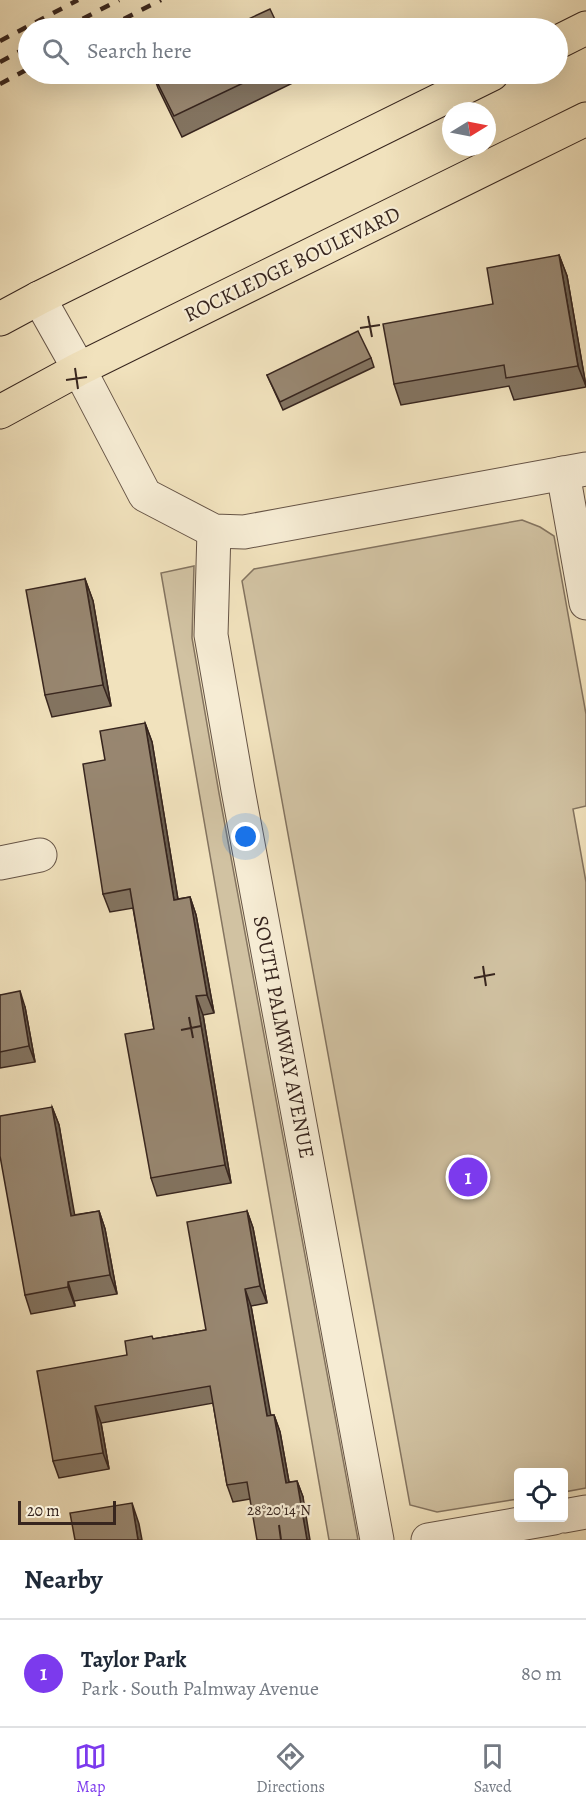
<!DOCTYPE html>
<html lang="en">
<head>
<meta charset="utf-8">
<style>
	:root { --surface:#fff; --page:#f6f6f7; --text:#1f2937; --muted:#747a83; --line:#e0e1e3; --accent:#7c3aed }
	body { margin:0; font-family:Alegreya,serif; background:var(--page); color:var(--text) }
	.controls { position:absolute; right:18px; bottom:18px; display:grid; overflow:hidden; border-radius:6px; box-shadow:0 6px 24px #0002 }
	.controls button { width:54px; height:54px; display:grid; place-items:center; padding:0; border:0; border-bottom:2px solid var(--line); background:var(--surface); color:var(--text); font:30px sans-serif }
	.compass { position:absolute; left:442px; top:102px; width:54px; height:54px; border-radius:50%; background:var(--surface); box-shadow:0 6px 24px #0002; rotate:80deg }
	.scale { position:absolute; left:18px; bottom:15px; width:98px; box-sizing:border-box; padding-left:6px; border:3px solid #37251e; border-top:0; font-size:16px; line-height:21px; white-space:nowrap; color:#37251e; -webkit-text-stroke:4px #f6ecd4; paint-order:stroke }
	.you { position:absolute; left:246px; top:837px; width:21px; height:21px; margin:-15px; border:4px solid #fff; border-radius:50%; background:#1a73e8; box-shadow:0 0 0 9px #1a73e833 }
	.badge { display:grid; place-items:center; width:39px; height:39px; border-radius:50%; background:var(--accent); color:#fff; font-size:20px; font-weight:700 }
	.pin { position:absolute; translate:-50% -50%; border:3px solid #fff; box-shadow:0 2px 6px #0006 }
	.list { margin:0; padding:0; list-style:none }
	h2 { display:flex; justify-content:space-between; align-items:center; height:78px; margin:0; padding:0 24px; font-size:26px }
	h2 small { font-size:20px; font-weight:400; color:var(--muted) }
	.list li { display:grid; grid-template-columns:39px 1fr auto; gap:18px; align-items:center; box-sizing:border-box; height:108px; padding:0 24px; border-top:2px solid var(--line) }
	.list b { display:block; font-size:22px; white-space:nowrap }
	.list p { margin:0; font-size:20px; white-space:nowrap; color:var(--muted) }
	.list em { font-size:20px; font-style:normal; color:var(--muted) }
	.icon { flex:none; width:33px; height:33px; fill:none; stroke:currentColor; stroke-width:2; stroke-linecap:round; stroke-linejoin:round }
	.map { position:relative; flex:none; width:586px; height:1540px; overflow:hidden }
	.search { position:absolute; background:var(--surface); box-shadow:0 6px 24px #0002; left:18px; right:18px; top:18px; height:66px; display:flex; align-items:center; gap:15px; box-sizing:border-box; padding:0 21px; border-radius:33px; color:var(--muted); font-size:22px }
	.sheet { height:186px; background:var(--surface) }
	nav { display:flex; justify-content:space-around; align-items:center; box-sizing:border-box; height:84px; border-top:2px solid var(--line); background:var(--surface); font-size:16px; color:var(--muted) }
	nav a { display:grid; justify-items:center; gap:3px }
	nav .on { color:var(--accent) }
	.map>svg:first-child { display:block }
	.green { fill:#d1c2a2; stroke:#847460; stroke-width:1.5 }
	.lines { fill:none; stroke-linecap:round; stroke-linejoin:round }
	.minor-casing { stroke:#665446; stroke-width:35 }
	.major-casing { stroke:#37251e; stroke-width:35 }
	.minor { stroke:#f6ecd4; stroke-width:33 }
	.major { stroke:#f1e2bd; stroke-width:33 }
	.rail { stroke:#37251e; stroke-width:4.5; stroke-dasharray:10 10; stroke-linecap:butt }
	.wall { fill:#837461; stroke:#37251e; stroke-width:1.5 }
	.shaded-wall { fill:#6a5e4f; stroke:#37251e; stroke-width:1.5 }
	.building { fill:#988771; stroke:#37251e; stroke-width:1.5 }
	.ticks { fill:none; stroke:#37251e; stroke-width:2 }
	.labels { text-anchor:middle; stroke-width:4.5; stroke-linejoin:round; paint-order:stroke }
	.street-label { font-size:21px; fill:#37251e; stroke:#f6ecd4 }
	.ticks-label { font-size:15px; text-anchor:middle; fill:#37251e; stroke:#f6ecd4; stroke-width:4.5; stroke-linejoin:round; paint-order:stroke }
</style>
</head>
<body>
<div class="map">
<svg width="586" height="1540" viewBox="0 0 586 1540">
	<rect width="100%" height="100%" fill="#f1e2bd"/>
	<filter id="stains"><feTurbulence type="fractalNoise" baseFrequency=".00333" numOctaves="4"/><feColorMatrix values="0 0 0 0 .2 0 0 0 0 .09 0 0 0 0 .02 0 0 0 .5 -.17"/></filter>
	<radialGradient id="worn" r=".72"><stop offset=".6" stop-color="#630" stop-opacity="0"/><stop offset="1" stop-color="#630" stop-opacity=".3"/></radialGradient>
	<g class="green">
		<polygon points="522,520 540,527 554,536 586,714 586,806 573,809 586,882 586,1488 564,1492 564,1472 518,1472 518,1499 437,1512 410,1505 242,581 254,569"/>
		<polygon points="194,566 192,638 219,793 358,1540 329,1540 161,573"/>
	</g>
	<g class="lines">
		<g class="minor-casing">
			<g id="minor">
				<polyline points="39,298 79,369 145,495 214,531 244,532 586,469"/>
				<polyline points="563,473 586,603"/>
				<polyline points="214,531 211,635 238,790 377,1540"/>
				<polyline points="0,863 40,855"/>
				<polyline points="564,1516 586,1512"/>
				<polyline points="428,1540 554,1518"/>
			</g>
		</g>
		<g class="major-casing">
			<g id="major">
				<polyline points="558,42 586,28"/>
				<polyline points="0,319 39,298 492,74"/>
				<polyline points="0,412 79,369 586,119"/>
			</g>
		</g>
		<use href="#minor" class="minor"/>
		<use href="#major" class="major"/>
		<g class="rail">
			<polyline points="65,28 119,0"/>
			<polyline points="106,28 161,0"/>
			<polyline points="0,41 78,0"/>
			<polyline points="0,62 28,47"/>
			<polyline points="0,84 28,69"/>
		</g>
	</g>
	<g class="wall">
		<polygon points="153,74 299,74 301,79 182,137 158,88"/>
		<polygon points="559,255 567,276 586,387 514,400 509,386 401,405 394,384 493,304"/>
		<polygon points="371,358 374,367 283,410 267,375"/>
		<polygon points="85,579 93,601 111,706 52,717 45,695"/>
		<polygon points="145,723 152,742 178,899 190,897 196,915 214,1013 203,1015 231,1183 157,1196 151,1178 154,1029 133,908 110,912 103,894"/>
		<polygon points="0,995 25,1007 35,1062 0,1068"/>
		<polygon points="52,1107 59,1125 74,1215 99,1211 105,1229 117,1294 74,1301 75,1306 31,1314 25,1295"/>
		<polygon points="247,1211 253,1228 267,1303 251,1306 270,1415 274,1415 280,1432 289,1482 297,1481 303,1497 250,1499 233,1502 227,1485 213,1403 101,1423 109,1469 59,1478 53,1461 127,1355 153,1339 206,1330"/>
	</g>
	<g class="shaded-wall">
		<polygon points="559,255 567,276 586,386 578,366"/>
		<polygon points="85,579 93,601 111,706 103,685"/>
		<polygon points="145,723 152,742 181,918 174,900"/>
		<polygon points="190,897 196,915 214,1013 207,995"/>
		<polygon points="20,991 25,1007 35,1062 29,1046"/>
		<polygon points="196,996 203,1015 231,1183 225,1165"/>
		<polygon points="52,1107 59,1125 78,1234 71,1216"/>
		<polygon points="99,1211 105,1229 117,1294 110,1275"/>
		<polygon points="247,1211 253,1228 267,1303 260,1286"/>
		<polygon points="68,1282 74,1301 75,1306 68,1287"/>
		<polygon points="245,1289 251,1306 274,1433 267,1416"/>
		<polygon points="95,1406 101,1423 109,1469 103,1453"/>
		<polygon points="274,1415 280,1432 292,1499 286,1483"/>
		<polygon points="297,1481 303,1497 310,1540 307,1540"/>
		<polygon points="132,1503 139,1524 142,1540 138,1540"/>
	</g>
	<g class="building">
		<polygon points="270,9 279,28 229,28"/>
		<polygon points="153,74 262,74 174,116"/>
		<polygon points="559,255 578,366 506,378 504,365 394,384 383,324 493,304 487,268"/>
		<polygon points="358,331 371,358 280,402 267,375"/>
		<polygon points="85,579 103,685 45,695 26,590"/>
		<polygon points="145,723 174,900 190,897 207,995 196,996 225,1165 151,1178 125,1034 154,1029 130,889 103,894 83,764 105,760 100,731"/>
		<polygon points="20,991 29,1046 0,1052 0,995"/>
		<polygon points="52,1107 71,1216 99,1211 110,1275 68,1282 68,1287 25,1295 0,1156 0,1116"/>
		<polygon points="247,1211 260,1286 245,1289 267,1416 274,1415 286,1483 297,1481 307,1540 257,1540 247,1482 227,1485 210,1386 95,1406 103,1453 53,1461 37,1371 127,1355 125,1341 152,1336 153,1339 206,1330 187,1222"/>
		<polygon points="132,1503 138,1540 75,1540 70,1513"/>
	</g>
	<path class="ticks" d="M 368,316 L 372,337M 360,328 L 380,325M 75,368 L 78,389M 66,380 L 87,377M 483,966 L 486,986M 474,978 L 495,974M 189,1017 L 193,1038M 181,1030 L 201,1026M 279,1525 L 281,1540"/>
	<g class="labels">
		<g class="street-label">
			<text transform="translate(292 264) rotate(-26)" y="7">ROCKLEDGE BOULEVARD</text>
			<text transform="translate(284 1037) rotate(79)" y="7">SOUTH PALMWAY AVENUE</text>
		</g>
	</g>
	<g class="ticks-label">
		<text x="279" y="1515">28°20'14"N</text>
	</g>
	<rect width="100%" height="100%" filter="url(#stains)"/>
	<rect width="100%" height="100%" fill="url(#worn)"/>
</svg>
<div class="controls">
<button><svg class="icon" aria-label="locate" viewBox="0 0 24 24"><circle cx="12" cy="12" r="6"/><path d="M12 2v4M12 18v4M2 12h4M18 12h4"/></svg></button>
</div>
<svg class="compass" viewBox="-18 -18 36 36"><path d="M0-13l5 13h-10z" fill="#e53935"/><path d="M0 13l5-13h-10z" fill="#747a83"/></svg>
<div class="scale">20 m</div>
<div class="you"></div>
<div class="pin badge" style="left:468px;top:1177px">1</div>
<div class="search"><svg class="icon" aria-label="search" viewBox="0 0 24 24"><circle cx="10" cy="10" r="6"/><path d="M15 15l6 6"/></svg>Search here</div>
</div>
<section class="sheet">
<h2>Nearby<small></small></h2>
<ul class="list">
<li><span class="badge">1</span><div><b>Taylor Park</b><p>Park · South Palmway Avenue</p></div><em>80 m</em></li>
</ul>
</section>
<nav>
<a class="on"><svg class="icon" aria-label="map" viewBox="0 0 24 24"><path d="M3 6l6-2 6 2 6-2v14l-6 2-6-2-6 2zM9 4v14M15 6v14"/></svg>Map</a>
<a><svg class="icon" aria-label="directions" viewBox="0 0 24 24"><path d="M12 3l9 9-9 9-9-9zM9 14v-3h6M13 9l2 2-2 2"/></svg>Directions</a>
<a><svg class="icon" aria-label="saved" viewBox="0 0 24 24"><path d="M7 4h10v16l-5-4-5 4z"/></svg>Saved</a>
</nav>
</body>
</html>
